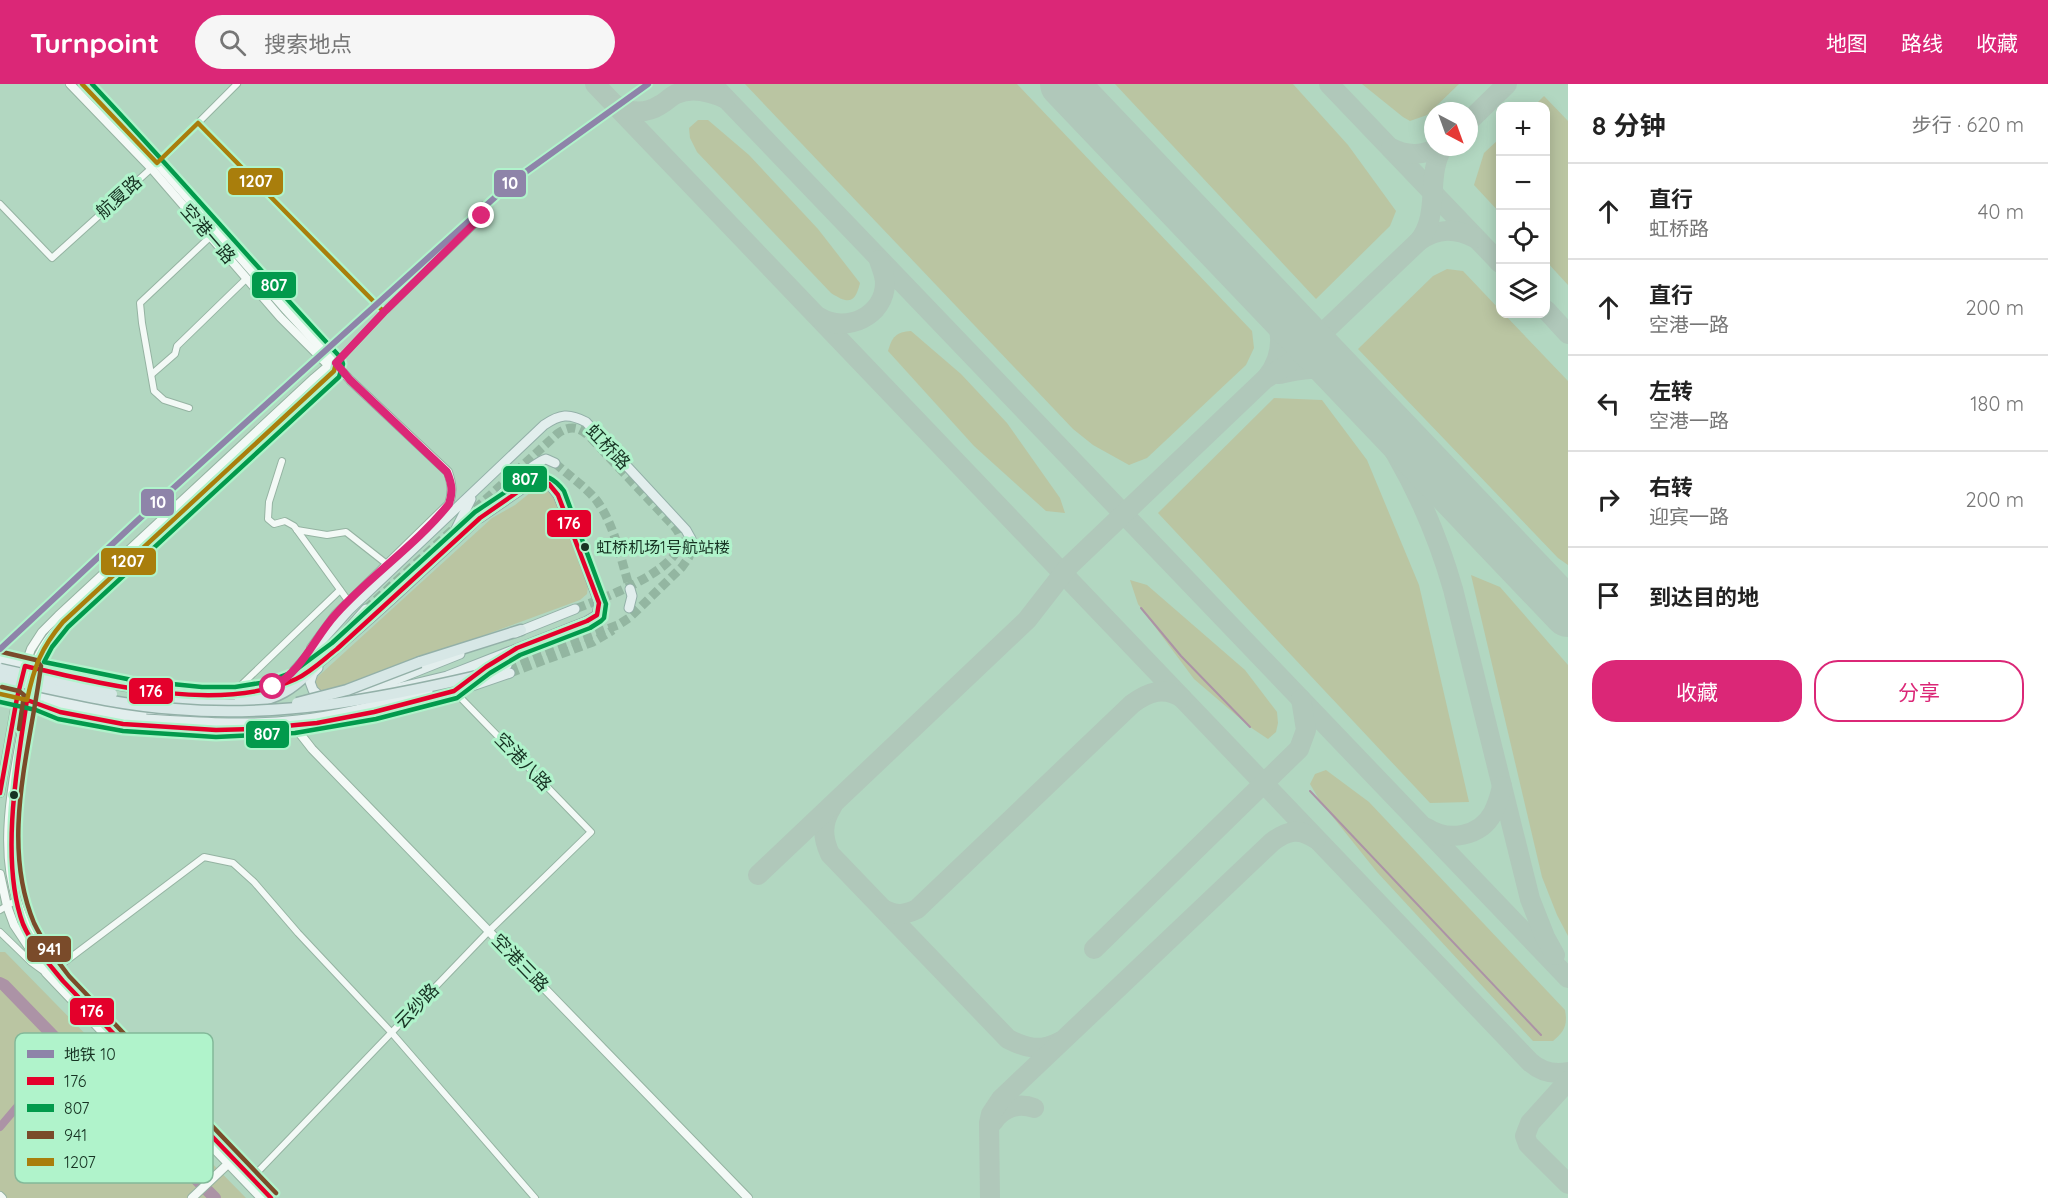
<!DOCTYPE html>
<html lang="zh">
<head>
<meta charset="utf-8">
<style>
	:root { --surface:#fff; --page:#f6f6f6; --text:#222; --muted:#767676; --line:#e0e0e0; --accent:#db2777 }
	body { margin:0; font-family:Quicksand,"Noto Sans SC",sans-serif; background:var(--page); color:var(--text) }
	.controls { position:absolute; right:18px; top:18px; display:grid; overflow:hidden; border-radius:12px; box-shadow:0 3px 15px #0003 }
	.controls button { width:54px; height:54px; display:grid; place-items:center; padding:0; border:0; border-bottom:2px solid var(--line); background:var(--surface); color:var(--text); font:30px sans-serif }
	.compass { position:absolute; left:1424px; top:18px; width:54px; height:54px; border-radius:50%; background:var(--surface); box-shadow:0 3px 15px #0003; rotate:139deg }
	.stop { position:absolute; width:18px; height:18px; margin:-14px; border:4px solid #db2777; border-radius:50%; background:#fff }
	.stop.end { background:#db2777; border-color:#fff; box-shadow:0 2px 6px #0008 }
	.list { margin:0; padding:0; list-style:none }
	h2 { display:flex; justify-content:space-between; align-items:center; height:78px; margin:0; padding:0 24px; font-size:26px }
	h2 small { font-size:20px; font-weight:400; color:var(--muted) }
	.list li { display:grid; grid-template-columns:39px 1fr auto; gap:18px; align-items:center; box-sizing:border-box; height:96px; padding:0 24px; border-top:2px solid var(--line) }
	.list b { display:block; font-size:22px; white-space:nowrap }
	.list p { margin:0; font-size:20px; white-space:nowrap; color:var(--muted) }
	.list em { font-size:20px; font-style:normal; color:var(--muted) }
	.actions { display:flex; gap:12px; padding:18px 24px }
	.actions a { flex:1; padding:14px 0; border:2px solid var(--accent); border-radius:24px; text-align:center; font-size:21px; color:var(--accent) }
	.actions .main { background:var(--accent); color:#fff }
	.icon { flex:none; width:33px; height:33px; fill:none; stroke:currentColor; stroke-width:2; stroke-linecap:round; stroke-linejoin:round }
	.map { position:relative; flex:none; width:1568px; height:1114px; overflow:hidden }
	header { display:flex; align-items:center; gap:36px; box-sizing:border-box; height:84px; padding:0 30px; background:var(--accent); color:#fff }
	header strong { font-size:28px }
	nav { display:flex; gap:33px; margin-inline-start:auto; font-size:21px }
	.search { width:420px; height:54px; background:var(--page); display:flex; align-items:center; gap:15px; box-sizing:border-box; padding:0 21px; border-radius:33px; color:var(--muted); font-size:22px }
	main { display:flex }
	aside { flex:1; background:var(--surface) }
	.map>svg:first-child { display:block }
	.green { fill:#bac5a2 }
	.lines { fill:none; stroke-linecap:round; stroke-linejoin:round }
	.stream { stroke:#ac93a6; stroke-width:2 }
	.canal { stroke:#ac93a6; stroke-width:8 }
	.river { stroke:#ac93a6; stroke-width:12 }
	.taxiway { stroke:#b0c8ba; stroke-width:20 }
	.runway { stroke:#b0c8ba; stroke-width:48 }
	.primary-tunnel { stroke:#93b6a1; stroke-width:9; stroke-dasharray:9 4.5; stroke-linecap:butt }
	.street-casing { stroke:#95b3a2; stroke-width:8 }
	.secondary-casing { stroke:#95b3a2; stroke-width:10 }
	.primary-casing { stroke:#93b0a8; stroke-width:11 }
	.highway-casing { stroke:#93b0a8; stroke-width:13 }
	.street { stroke:#f3f9f6; stroke-width:6 }
	.secondary { stroke:#f3f9f6; stroke-width:8 }
	.primary { stroke:#e2eeed; stroke-width:9 }
	.highway { stroke:#d7e7e6; stroke-width:10 }
	.primary-bridge-casing { stroke:#93b0a8; stroke-width:11; stroke-linecap:butt }
	.highway-bridge-casing { stroke:#93b0a8; stroke-width:13; stroke-linecap:butt }
	.primary-bridge { stroke:#e2eeed; stroke-width:9 }
	.highway-bridge { stroke:#d7e7e6; stroke-width:10 }
	.bus-1-casing { stroke:#b0f3cb; stroke-width:9 }
	.bus-2-casing { stroke:#b0f3cb; stroke-width:9 }
	.bus-3-casing { stroke:#b0f3cb; stroke-width:9 }
	.bus-4-casing { stroke:#b0f3cb; stroke-width:9 }
	.bus-1 { stroke:#e4002b; stroke-width:4.5 }
	.bus-2 { stroke:#029a4c; stroke-width:4.5 }
	.bus-3 { stroke:#7a4b2a; stroke-width:4.5 }
	.bus-4 { stroke:#a97e0c; stroke-width:4.5 }
	.metro-1-casing { stroke:#b0f3cb; stroke-width:10 }
	.metro-1 { stroke:#8e84a9; stroke-width:6 }
	.route { stroke:#db2777; stroke-width:8 }
	.bus-dot { fill:#173323; stroke:#b0f3cb; stroke-width:2 }
	.labels { text-anchor:middle; stroke-width:6; stroke-linejoin:round; paint-order:stroke }
	.bus-label { font-size:16px; fill:#173323; stroke:#b0f3cb; text-anchor:start }
	.street-label { font-size:18px; fill:#173323; stroke:#b0f3cb }
	.key { fill:#b0f3cb; stroke:#82b999; stroke-width:1.5 }
	.key-label { font-size:16px; fill:#173323 }
	.line-badge { stroke:#b0f3cb; stroke-width:2 }
	.badge-label { font-size:16px; text-anchor:middle; font-weight:bold; fill:#fff }
</style>
</head>
<body>
<header>
<strong>Turnpoint</strong>
<div class="search"><svg class="icon" aria-label="search" viewBox="0 0 24 24"><circle cx="10" cy="10" r="6"/><path d="M15 15l6 6"/></svg>搜索地点</div>
<nav><a>地图</a><a>路线</a><a>收藏</a></nav>
</header>
<main>
<div class="map">
<svg width="1568" height="1114" viewBox="0 0 1568 1114">
	<rect width="100%" height="100%" fill="#b2d7c1"/>
	<g class="green">
		<polygon points="745,0 1017,0 1252,247 1254,264 1246,281 1147,374 1129,381 1093,361 1073,345"/>
		<polygon points="1115,0 1293,0 1348,61 1396,127 1390,142 1316,215"/>
		<polygon points="1362,0 1459,0 1427,31 1410,37 1403,33"/>
		<polygon points="1544,12 1568,37 1568,201 1546,177 1546,22 1534,22"/>
		<path d="M 698,36 L 708,36 L 749,71 L 818,145 L 860,199 C 855,220 848,220 831,209 L 697,68 L 690,54 L 689,44 Z"/>
		<polygon points="1500,54 1500,129 1474,101 1484,69"/>
		<polygon points="1447,185 1463,187 1500,226 1500,230 1504,230 1568,297 1568,481 1558,474 1358,265 1433,192"/>
		<path d="M 911,247 L 961,290 L 1007,339 L 1060,414 L 1065,429 L 1046,427 L 974,362 L 888,267 C 892,253 896,248 911,247 Z"/>
		<polygon points="1274,314 1322,316 1367,376 1419,501 1469,718 1430,719 1158,429"/>
		<polygon points="545,405 557,415 588,502 587,510 580,516 324,610 312,598 492,434 515,421 531,408"/>
		<polygon points="1471,491 1500,503 1568,581 1568,852 1557,831 1542,793"/>
		<polygon points="1130,496 1147,501 1245,586 1277,628 1278,639 1276,648 1268,655 1250,643 1194,595 1138,520"/>
		<path d="M 1326,686 L 1369,718 L 1565,926 C 1568,942 1564,947 1553,957 L 1533,957 L 1377,788 L 1320,717 L 1310,700 L 1315,690 Z"/>
		<polygon points="0,868 5,868 246,1114 0,1114"/>
	</g>
	<g class="lines">
		<g class="stream">
			<polyline points="1141,524 1181,572 1250,643"/>
			<polyline points="1310,707 1541,951"/>
		</g>
		<polyline class="canal" points="0,1043 66,965"/>
		<polyline class="river" points="0,899 4,901 66,965 215,1114"/>
		<g class="taxiway">
			<path d="M 595,0 L 1530,978 C 1541,988 1553,991 1568,988"/>
			<polyline points="712,0 1568,894"/>
			<polyline points="1329,0 1500,179"/>
			<path d="M 616,21 C 630,29 646,30 660,21 C 666,18 670,13 676,10 C 692,3 711,8 726,15"/>
			<polyline points="1469,37 1507,0"/>
			<path d="M 1391,64 C 1409,73 1423,71 1440,63"/>
			<path d="M 1419,157 C 1438,144 1455,144 1475,154"/>
			<polyline points="1546,226 1568,250"/>
			<path d="M 819,233 C 846,250 885,232 885,199 C 885,191 881,183 879,176"/>
			<path d="M 1279,290 C 1298,286 1318,281 1337,290 C 1349,296 1356,310 1364,321 C 1404,376 1434,439 1453,505 L 1530,815 L 1545,853 L 1555,871"/>
			<path d="M 1267,293 C 1287,268 1282,240 1268,214"/>
			<polyline points="1504,461 1568,513"/>
			<path d="M 832,723 C 822,739 822,753 830,770 L 1008,955 C 1026,964 1040,968 1059,958"/>
			<path d="M 1427,744 C 1448,758 1480,753 1493,729 C 1497,721 1500,712 1502,702"/>
			<path d="M 758,791 L 1027,536 L 1069,482 L 1265,295 L 1288,280 L 1311,260 L 1419,157 C 1441,130 1425,92 1443,63"/>
			<path d="M 883,825 C 896,832 905,831 917,825 L 1132,620 C 1148,608 1164,602 1182,614"/>
			<polyline points="1094,865 1299,665 1306,646 1301,615"/>
			<polyline points="1568,997 1530,1039 1525,1052 1528,1060 1568,1100"/>
			<path d="M 993,1038 C 1002,1024 1018,1018 1034,1024"/>
			<path d="M 990,1114 L 989,1039 L 991,1030 L 1001,1015 L 1272,758 C 1288,746 1299,744 1316,755"/>
		</g>
		<polyline class="runway" points="1064,0 1568,529"/>
		<g class="primary-tunnel">
			<path d="M 555,379 C 568,391 586,403 597,417 C 615,442 621,476 630,505"/>
			<path d="M 366,525 L 557,350 C 570,341 578,342 590,353 L 670,438 C 674,442 679,447 680,453 C 685,486 598,516 575,525"/>
			<polyline points="507,581 618,541 629,534 682,483 689,473 692,463"/>
			<polyline points="510,589 593,558 613,546"/>
		</g>
		<g class="street-casing">
			<g id="street">
				<polyline points="198,39 384,228"/>
				<polyline points="0,120 52,174 165,72 237,0"/>
				<polyline points="336,279 384,228 480,135 485,127 484,121"/>
				<polyline points="152,290 175,270 177,262 246,195"/>
				<polyline points="189,324 164,316 154,307 142,239 140,219 210,153"/>
				<polyline points="282,377 269,418 268,435 274,440 285,437 294,442 349,518"/>
				<polyline points="297,446 327,451 346,448 388,481"/>
				<polyline points="233,609 340,506"/>
				<polyline points="0,826 15,817"/>
				<polyline points="0,848 31,878 42,886"/>
				<polyline points="54,886 204,773 233,779 254,798 298,849 391,948 535,1114"/>
				<polyline points="249,1097 489,847 591,748 454,607"/>
			</g>
		</g>
		<g class="secondary-casing">
			<g id="secondary">
				<polyline points="70,0 151,84 280,233 331,284"/>
				<path d="M 82,0 L 157,79 L 286,226 L 350,296 L 448,388 C 452,400 453,408 449,420 L 336,530 L 311,564"/>
				<polyline points="294,642 312,665 748,1114"/>
				<polyline points="0,709 17,614 25,582 31,565 42,548 58,532 314,294 328,282 336,279"/>
				<polyline points="0,790 7,822 14,841 46,889 261,1114"/>
				<polyline points="0,1112 2,1114"/>
				<polyline points="192,1114 231,1077"/>
				<path d="M 271,1114 L 63,897 C 0,820 1,763 18,669 C 23,641 28,612 34,583 C 40,565 50,552 63,538 L 334,287 L 336,279"/>
			</g>
		</g>
		<g class="primary-casing">
			<g id="primary">
				<polyline points="449,459 471,415"/>
				<polyline points="629,524 632,512 630,505"/>
				<polyline points="515,549 575,525"/>
				<polyline points="336,559 366,525"/>
				<path d="M 0,575 C 77,594 227,634 298,594 C 317,583 332,568 348,554 C 387,521 424,485 462,450 C 481,433 526,381 546,375 L 555,379"/>
				<polyline points="318,584 313,589 310,598 313,606 324,616"/>
				<polyline points="477,592 507,581"/>
				<path d="M 282,598 L 289,593 L 349,526 L 544,341 C 560,330 569,329 586,338 L 686,446 L 691,455 L 692,463"/>
				<polyline points="389,606 447,592 587,537 597,531 599,519 580,466 558,411 549,400 532,398 480,434"/>
				<path d="M 0,610 C 13,613 27,615 40,620 C 47,622 54,627 61,629 C 81,634 103,637 124,640 C 257,656 384,635 510,589"/>
				<polyline points="38,611 140,628 207,631"/>
				<polyline points="350,614 460,570"/>
				<polyline points="46,620 146,635"/>
			</g>
		</g>
		<g class="highway-casing">
			<g id="highway">
				<polyline points="420,578 521,546"/>
				<polyline points="240,615 265,606"/>
				<path d="M 168,617 C 205,620 250,627 284,608 C 295,602 304,593 313,585"/>
			</g>
		</g>
		<use href="#street" class="street"/>
		<use href="#secondary" class="secondary"/>
		<use href="#primary" class="primary"/>
		<use href="#highway" class="highway"/>
		<g class="primary-bridge-casing">
			<path id="primary-bridge" d="M 146,635 C 196,638 248,642 298,636 C 342,631 385,619 428,608"/>
		</g>
		<g class="highway-bridge-casing">
			<g id="highway-bridge">
				<polyline points="0,585 112,610"/>
				<path d="M 0,594 C 58,606 116,621 175,625 C 278,634 378,615 477,592"/>
				<polyline points="142,615 168,617"/>
				<polyline points="297,619 347,606 420,578"/>
			</g>
		</g>
		<use href="#primary-bridge" class="primary-bridge"/>
		<use href="#highway-bridge" class="highway-bridge"/>
		<g class="bus-1-casing">
			<path id="bus-1" d="M 0,709 L 17,614 L 25,582 C 103,600 220,630 296,595 C 311,588 324,575 337,565 L 480,434 L 532,398 L 549,400 L 558,411 L 599,519 L 597,531 L 587,537 L 517,564 L 486,583 L 454,607 L 374,628 L 317,639 L 253,645 L 216,646 L 123,640 L 60,628 L 27,616 C 17,681 0,778 23,840 C 32,861 49,880 63,897 L 271,1114"/>
		</g>
		<g class="bus-2-casing">
			<path id="bus-2" d="M 0,618 L 36,626 L 58,635 L 123,647 L 216,653 L 295,649 L 376,635 L 457,614 L 490,589 L 520,571 L 590,544 L 601,537 L 604,534 L 606,520 L 564,407 C 555,395 546,390 531,391 L 475,428 L 332,559 L 293,588 L 266,598 L 235,603 L 202,603 L 132,596 L 44,578 L 52,563 L 68,543 L 339,293 L 343,280 L 341,274 C 257,184 177,90 92,0"/>
		</g>
		<g class="bus-3-casing">
			<g id="bus-3">
				<path d="M 2,568 L 36,576 L 41,582 C 30,666 0,757 34,839 C 43,858 56,875 69,892 L 276,1109"/>
				<polyline points="2,603 19,607 24,611 19,645"/>
			</g>
		</g>
		<g class="bus-4-casing">
			<path id="bus-4" d="M 0,610 L 27,616 C 34,583 41,564 63,538 L 334,287 L 336,279 L 384,228 L 198,39 L 157,79 L 82,0"/>
		</g>
		<use href="#bus-1" class="bus-1"/>
		<use href="#bus-2" class="bus-2"/>
		<use href="#bus-3" class="bus-3"/>
		<use href="#bus-4" class="bus-4"/>
		<g class="metro-1-casing">
			<polyline id="metro-1" points="0,565 137,437 513,97 648,0"/>
		</g>
		<use href="#metro-1" class="metro-1"/>
	</g>
	<g class="lines">
		<path class="route" d="M 273,603 C 303,586 314,554 336,530 C 371,491 416,461 449,420 C 453,408 452,400 447,388 L 350,296 L 336,279 L 384,228 L 482,132"/>
	</g>
	<g class="bus-dot">
		<circle cx="585" cy="463" r="5"/>
		<circle cx="14" cy="711" r="5"/>
	</g>
	<g class="labels">
		<g class="bus-label">
			<text x="596" y="469">虹桥机场1号航站楼</text>
		</g>
		<g class="street-label">
			<text transform="translate(119 113) rotate(-42)" y="6">航夏路</text>
			<text transform="translate(208 150) rotate(49)" y="6">空港一路</text>
			<text transform="translate(608 363) rotate(46)" y="6">虹桥路</text>
			<text transform="translate(523 678) rotate(46)" y="6">空港八路</text>
			<text transform="translate(520 879) rotate(46)" y="6">空港三路</text>
			<text transform="translate(417 922) rotate(-46)" y="6">云纱路</text>
		</g>
	</g>
	<rect x="15" y="949" width="198" height="150" rx="9" class="key"/>
	<rect x="27" y="966" width="27" height="8" fill="#8e84a9"/>
	<rect x="27" y="993" width="27" height="8" fill="#e4002b"/>
	<rect x="27" y="1020" width="27" height="8" fill="#029a4c"/>
	<rect x="27" y="1047" width="27" height="8" fill="#7a4b2a"/>
	<rect x="27" y="1074" width="27" height="8" fill="#a97e0c"/>
	<g class="key-label">
		<text x="64" y="976">地铁 10</text>
		<text x="64" y="1003">176</text>
		<text x="64" y="1030">807</text>
		<text x="64" y="1057">941</text>
		<text x="64" y="1084">1207</text>
	</g>
	<g class="line-badge">
		<rect x="227" y="83" width="57" height="29" rx="6" fill="#a97e0c"/>
		<rect x="493" y="85" width="34" height="29" rx="6" fill="#8e84a9"/>
		<rect x="251" y="187" width="46" height="28" rx="6" fill="#029a4c"/>
		<rect x="502" y="381" width="46" height="28" rx="6" fill="#029a4c"/>
		<rect x="140" y="404" width="35" height="29" rx="6" fill="#8e84a9"/>
		<rect x="546" y="425" width="46" height="29" rx="6" fill="#e4002b"/>
		<rect x="100" y="463" width="57" height="29" rx="6" fill="#a97e0c"/>
		<rect x="128" y="593" width="46" height="28" rx="6" fill="#e4002b"/>
		<rect x="245" y="636" width="45" height="29" rx="6" fill="#029a4c"/>
		<rect x="26" y="851" width="46" height="28" rx="6" fill="#7a4b2a"/>
		<rect x="69" y="913" width="46" height="29" rx="6" fill="#e4002b"/>
	</g>
	<g class="badge-label">
		<text x="256" y="103">1207</text>
		<text x="510" y="105">10</text>
		<text x="274" y="207">807</text>
		<text x="525" y="401">807</text>
		<text x="158" y="424">10</text>
		<text x="569" y="445">176</text>
		<text x="128" y="483">1207</text>
		<text x="151" y="613">176</text>
		<text x="267" y="656">807</text>
		<text x="49" y="871">941</text>
		<text x="92" y="933">176</text>
	</g>
</svg>
<div class="controls">
<button>+</button>
<button>−</button>
<button><svg class="icon" aria-label="locate" viewBox="0 0 24 24"><circle cx="12" cy="12" r="6"/><path d="M12 2v4M12 18v4M2 12h4M18 12h4"/></svg></button>
<button><svg class="icon" aria-label="layers" viewBox="0 0 24 24"><path d="M12 4l9 5-9 5-9-5zM3 14l9 5 9-5"/></svg></button>
</div>
<svg class="compass" viewBox="-18 -18 36 36"><path d="M0-13l5 13h-10z" fill="#e53935"/><path d="M0 13l5-13h-10z" fill="#767676"/></svg>
<div class="stop" style="left:273px;top:603px"></div>
<div class="stop end" style="left:482px;top:132px"></div>
</div>
<aside>
<h2>8 分钟<small>步行 · 620 m</small></h2>
<ul class="list">
<li><svg class="icon" aria-label="ahead" viewBox="0 0 24 24"><path d="M12 20V5M6 11l6-6 6 6"/></svg><div><b>直行</b><p>虹桥路</p></div><em>40 m</em></li>
<li><svg class="icon" aria-label="ahead" viewBox="0 0 24 24"><path d="M12 20V5M6 11l6-6 6 6"/></svg><div><b>直行</b><p>空港一路</p></div><em>200 m</em></li>
<li><svg class="icon" aria-label="left" viewBox="0 0 24 24"><path d="M17 20v-9H6M10 6l-5 5 5 5"/></svg><div><b>左转</b><p>空港一路</p></div><em>180 m</em></li>
<li><svg class="icon" aria-label="right" viewBox="0 0 24 24"><path d="M7 20v-9h11M14 6l5 5-5 5"/></svg><div><b>右转</b><p>迎宾一路</p></div><em>200 m</em></li>
<li><svg class="icon" aria-label="arrive" viewBox="0 0 24 24"><path d="M6 21V4h12l-3 4 3 4H6"/></svg><div><b>到达目的地</b></div></li>
</ul>
<div class="actions"><a class="main">收藏</a><a>分享</a></div>
</aside>
</main>
</body>
</html>
